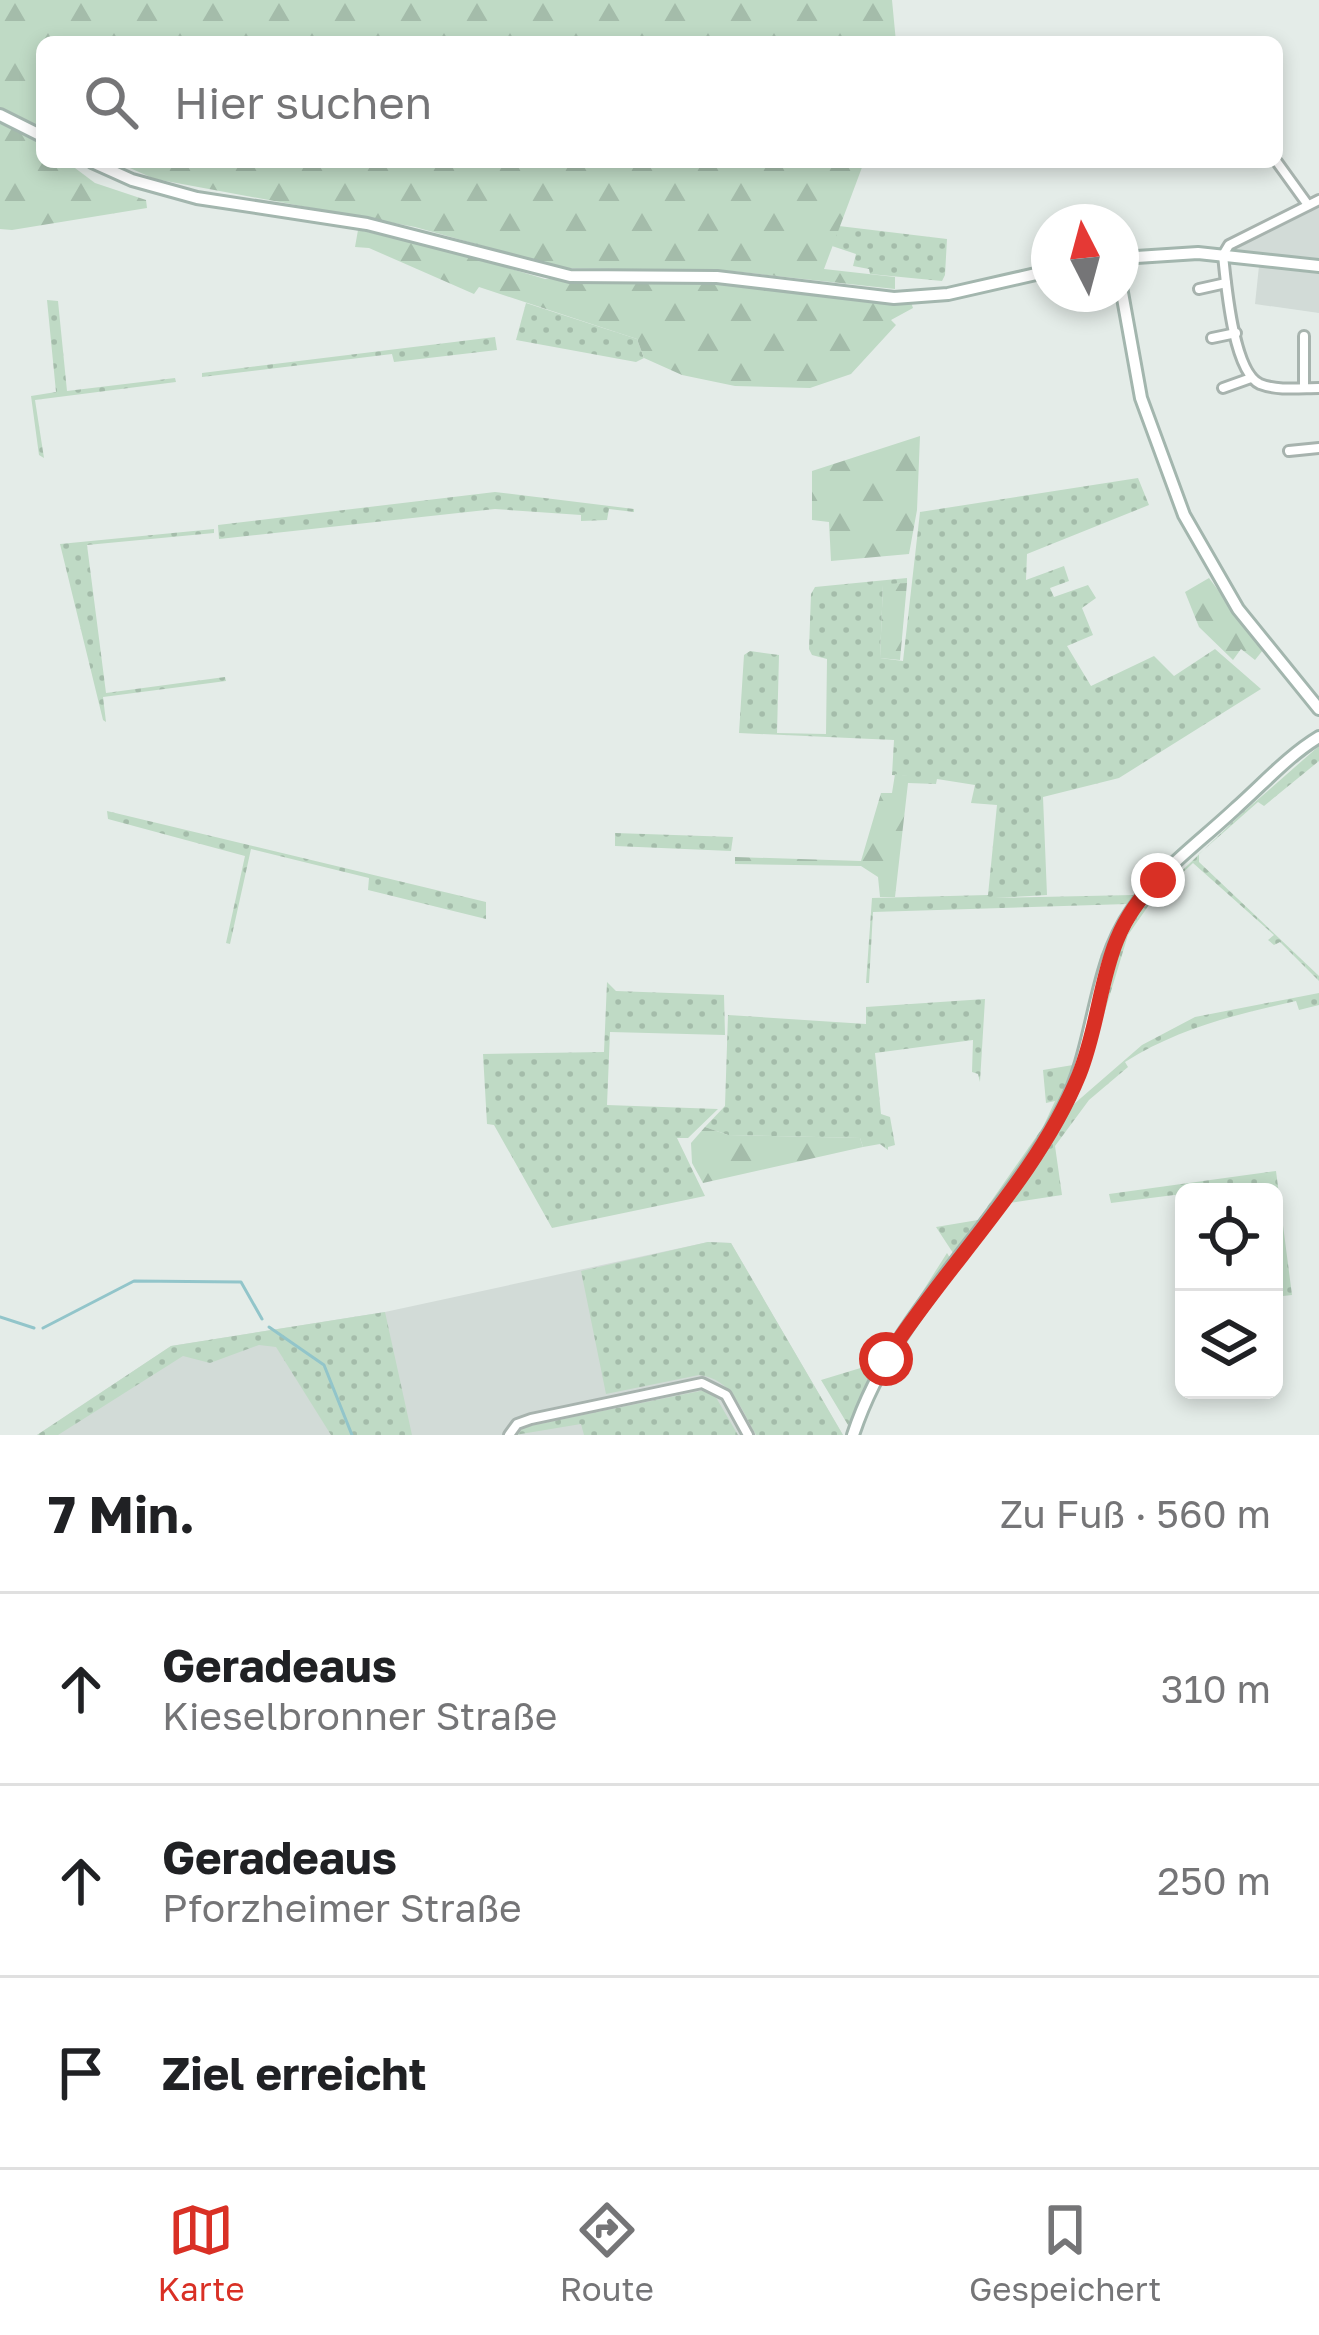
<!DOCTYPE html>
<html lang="de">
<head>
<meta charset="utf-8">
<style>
	:root { --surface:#fff; --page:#f2f2f2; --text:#202124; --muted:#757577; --line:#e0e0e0; --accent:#d93025 }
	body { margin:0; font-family:"Golos Text",sans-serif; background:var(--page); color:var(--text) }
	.controls { position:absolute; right:36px; bottom:36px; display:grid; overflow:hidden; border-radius:18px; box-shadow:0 6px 18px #0003 }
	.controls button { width:108px; height:108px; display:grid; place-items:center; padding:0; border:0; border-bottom:3px solid var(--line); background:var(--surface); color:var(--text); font:60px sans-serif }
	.compass { position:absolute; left:1031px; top:204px; width:108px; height:108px; border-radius:50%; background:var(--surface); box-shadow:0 6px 18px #0003; rotate:354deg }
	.stop { position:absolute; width:36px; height:36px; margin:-27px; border:9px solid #d93025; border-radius:50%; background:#fff }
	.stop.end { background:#d93025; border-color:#fff; box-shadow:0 3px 12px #0008 }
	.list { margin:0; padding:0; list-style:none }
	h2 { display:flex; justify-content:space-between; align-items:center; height:156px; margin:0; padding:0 48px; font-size:51px }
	h2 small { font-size:39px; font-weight:400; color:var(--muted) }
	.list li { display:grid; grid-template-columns:78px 1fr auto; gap:36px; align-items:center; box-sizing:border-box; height:192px; padding:0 48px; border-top:3px solid var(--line) }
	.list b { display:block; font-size:45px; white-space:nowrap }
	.list p { margin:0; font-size:39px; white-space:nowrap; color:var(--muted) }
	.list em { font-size:39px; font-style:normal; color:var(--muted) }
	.icon { flex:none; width:66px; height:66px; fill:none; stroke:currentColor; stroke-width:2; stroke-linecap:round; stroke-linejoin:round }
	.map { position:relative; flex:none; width:1319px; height:1435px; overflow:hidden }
	.search { position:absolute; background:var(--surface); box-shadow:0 6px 18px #0003; left:36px; right:36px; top:36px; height:132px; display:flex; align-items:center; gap:30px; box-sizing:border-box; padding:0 42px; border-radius:18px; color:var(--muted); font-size:45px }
	.sheet { height:732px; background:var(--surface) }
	nav { display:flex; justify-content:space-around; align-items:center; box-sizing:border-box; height:168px; border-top:3px solid var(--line); background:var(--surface); font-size:33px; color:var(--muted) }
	nav a { display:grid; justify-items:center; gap:6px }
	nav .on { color:var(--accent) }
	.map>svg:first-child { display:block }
	.built { fill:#d2dbd7 }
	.grass { fill:url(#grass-dots) }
	.forest { fill:url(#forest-firs) }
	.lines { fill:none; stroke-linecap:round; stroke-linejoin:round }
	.stream { stroke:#92c5ca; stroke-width:3 }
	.street-casing { stroke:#a7b3ae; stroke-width:14 }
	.secondary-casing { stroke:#a3b6ae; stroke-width:16 }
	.street { stroke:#fff; stroke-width:8 }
	.secondary { stroke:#fff; stroke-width:10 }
	.route { stroke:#d93025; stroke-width:15 }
</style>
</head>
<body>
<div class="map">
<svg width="1319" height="1435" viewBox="0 0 1319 1435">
	<defs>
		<pattern id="grass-dots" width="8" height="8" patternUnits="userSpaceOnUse" patternTransform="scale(3)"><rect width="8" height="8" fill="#bfdac5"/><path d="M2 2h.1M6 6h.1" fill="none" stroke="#a4bcaa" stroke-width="1.8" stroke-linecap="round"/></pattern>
		<pattern id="forest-firs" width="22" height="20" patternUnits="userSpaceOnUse" patternTransform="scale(3)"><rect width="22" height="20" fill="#bfdac5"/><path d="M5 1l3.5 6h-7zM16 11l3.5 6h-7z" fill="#a4bcaa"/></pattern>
	</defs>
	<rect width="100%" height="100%" fill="#e4ece8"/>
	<g class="built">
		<polygon points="1319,207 1319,261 1233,249"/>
		<polygon points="1259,266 1319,274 1319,313 1255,304"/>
		<polygon points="708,1242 731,1243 843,1435 37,1435 171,1346 385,1312"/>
	</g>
	<g class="grass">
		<polygon points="839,226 947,239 945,275 942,281 870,274 869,269 853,266 856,254 832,246"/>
		<polygon points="47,300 58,301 67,391 175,378 176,382 35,400 44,458 39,455 31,396 56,392"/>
		<polygon points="526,303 637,339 644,358 636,362 516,340"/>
		<polygon points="495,337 497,350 394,362 392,354 202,377 202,373"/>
		<polygon points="1138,478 1149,505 1027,554 1026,580 1064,566 1069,581 1050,588 1054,597 1088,585 1096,598 1082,608 1093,635 1067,646 1091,686 1154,656 1174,676 1215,649 1261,689 1119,778 1043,797 1047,895 994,898 1133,895 1136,899 1070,1084 1025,1162 955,1256 936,1227 978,1220 1043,1127 1055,1101 1046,1103 1043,1070 1073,1065 1101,954 1127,904 873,912 869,983 866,983 872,898 988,895 997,805 971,803 975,785 937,779 936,784 908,783 907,776 892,775 894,740 739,733 744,655 750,651 779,655 777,733 826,734 827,659 812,655 809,649 811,594 815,587 907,578 907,583 883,585 880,658 903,661 920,512"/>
		<polygon points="495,492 634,509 634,512 609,509 607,520 581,521 581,515 495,509 219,539 218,525"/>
		<polygon points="214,529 214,533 87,545 106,693 225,677 226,681 103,697 106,722 103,720 60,544"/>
		<polygon points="1319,746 1319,761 1264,806 1258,802 1199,854 1199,862 1319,976 1319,981 1280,942 1274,945 1268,940 1274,935 1193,863 1151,902 1128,935 1102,1021 1120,948 1140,911 1239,816"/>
		<polygon points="107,811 486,902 486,919 368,890 369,878 251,849 230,944 226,943 245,856 108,819"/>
		<polygon points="615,833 733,837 731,851 615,846"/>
		<polygon points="607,982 616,991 724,995 725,1035 610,1032 607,1105 718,1109 688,1138 677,1138 705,1196 552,1228 494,1125 487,1124 483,1054 604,1052"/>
		<path d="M 1319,993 L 1319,1005 L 1299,1010 L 1296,1001 C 1234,1015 1179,1028 1125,1062 L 1128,1067 L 1089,1100 L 1055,1146 L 1062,1195 L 1009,1203 L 1051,1145 L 1074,1104 L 1142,1045 L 1195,1017 Z"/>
		<polygon points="985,999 980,1082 978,1074 972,1072 973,1040 875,1053 881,1114 890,1117 895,1145 888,1147 888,1150 880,1144 863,1147 860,1138 728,1135 705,1127 725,1106 728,1015 866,1024 866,1007"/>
		<polygon points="1276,1171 1292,1295 1274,1297 1274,1192 1262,1192 1261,1184 1111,1203 1109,1194"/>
		<path d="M 708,1242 L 731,1243 L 843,1435 L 756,1435 C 741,1409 732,1379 699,1375 L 606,1394 L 581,1271 Z"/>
		<polygon points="947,1253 952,1261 879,1364 851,1426 848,1425 821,1380 877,1363"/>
		<polygon points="385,1312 412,1435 331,1435 276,1347 259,1345 210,1363 183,1356 58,1435 37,1435 171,1346"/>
		<polygon points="705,1390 714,1394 738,1435 584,1435 581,1424 515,1435 524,1427"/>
	</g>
	<g class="forest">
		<polygon points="0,0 892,0 896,42 42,42 42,162 67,162 95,183 146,200 147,208 12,230 0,229"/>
		<polygon points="116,162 864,162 824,269 895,277 895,289 731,271 562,268 415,227 155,179"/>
		<polygon points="358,230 438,247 545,279 711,281 911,302 913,308 891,320 896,325 851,374 810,388 735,386 682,375 644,358 637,339 479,287 474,294 369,248 355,247"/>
		<polygon points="920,436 917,510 909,554 831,561 829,522 812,520 812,471"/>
		<polygon points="1209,578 1263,650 1255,660 1241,649 1233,660 1199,627 1185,592"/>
		<polygon points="907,583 900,660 880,658 883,584"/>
		<polygon points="895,774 908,776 908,783 895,897 880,897 878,877 861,866 735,864 735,857 861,861 881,793 892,793"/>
		<polygon points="705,1127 728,1135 860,1138 863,1147 703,1183 692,1163 691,1143"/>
	</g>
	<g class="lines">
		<g class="stream">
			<polyline points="0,1317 34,1328"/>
			<polyline points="269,1327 324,1365 352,1435"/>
			<polyline points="43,1328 134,1281 241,1282 262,1319"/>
		</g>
		<g class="street-casing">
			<g id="street">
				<polyline points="1277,162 1308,205"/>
				<path d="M 1319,200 L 1229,245 L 1223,255 C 1226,283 1233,372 1260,384 C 1278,391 1301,388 1319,388"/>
				<polyline points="1199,289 1226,283"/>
				<polyline points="1212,338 1236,333"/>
				<polyline points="1223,388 1251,378"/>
				<polyline points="1304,388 1304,336"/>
				<polyline points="1289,451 1319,448"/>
				<polyline points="509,1435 517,1424 531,1419 702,1383 726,1395 748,1435"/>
			</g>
		</g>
		<g class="secondary-casing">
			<g id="secondary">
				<polyline points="0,115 42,136"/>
				<polyline points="92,162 132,180 197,198 367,224 570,276 717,277 894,298 948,294 1049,271"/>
				<polyline points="1121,258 1198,253 1319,266"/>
				<polyline points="1121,287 1141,398 1184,515 1238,609 1319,709"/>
				<path d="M 853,1435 C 894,1309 1004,1222 1064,1106 C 1096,1044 1092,967 1132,910 C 1159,871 1202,840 1236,808 C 1263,784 1289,755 1319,737"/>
			</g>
		</g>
		<use href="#street" class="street"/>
		<use href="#secondary" class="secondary"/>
	</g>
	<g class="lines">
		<path class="route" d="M 886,1359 C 946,1265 1037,1178 1079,1075 C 1107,1005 1097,937 1158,880"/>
	</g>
</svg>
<div class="controls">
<button><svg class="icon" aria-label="locate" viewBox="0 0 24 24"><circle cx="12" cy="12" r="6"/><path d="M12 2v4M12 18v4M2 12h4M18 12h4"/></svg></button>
<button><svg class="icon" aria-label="layers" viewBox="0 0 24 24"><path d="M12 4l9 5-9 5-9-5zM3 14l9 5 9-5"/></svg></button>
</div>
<svg class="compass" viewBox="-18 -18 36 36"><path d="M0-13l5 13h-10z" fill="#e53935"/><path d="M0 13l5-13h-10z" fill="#757577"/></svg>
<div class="stop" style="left:886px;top:1359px"></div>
<div class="stop end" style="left:1158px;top:880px"></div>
<div class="search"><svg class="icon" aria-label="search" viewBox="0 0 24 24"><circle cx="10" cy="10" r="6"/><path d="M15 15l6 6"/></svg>Hier suchen</div>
</div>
<section class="sheet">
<h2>7 Min.<small>Zu Fuß · 560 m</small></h2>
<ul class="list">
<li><svg class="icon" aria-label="ahead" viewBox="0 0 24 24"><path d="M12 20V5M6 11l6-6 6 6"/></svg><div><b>Geradeaus</b><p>Kieselbronner Straße</p></div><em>310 m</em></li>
<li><svg class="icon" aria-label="ahead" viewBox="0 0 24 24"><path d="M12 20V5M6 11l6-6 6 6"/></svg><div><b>Geradeaus</b><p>Pforzheimer Straße</p></div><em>250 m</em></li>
<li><svg class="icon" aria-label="arrive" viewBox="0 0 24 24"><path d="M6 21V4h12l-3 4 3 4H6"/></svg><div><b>Ziel erreicht</b></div></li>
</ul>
</section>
<nav>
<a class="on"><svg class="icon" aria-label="map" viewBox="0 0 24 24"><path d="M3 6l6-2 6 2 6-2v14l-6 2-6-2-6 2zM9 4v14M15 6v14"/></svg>Karte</a>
<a><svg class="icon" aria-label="directions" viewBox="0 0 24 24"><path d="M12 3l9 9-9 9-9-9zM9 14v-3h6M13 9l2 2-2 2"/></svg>Route</a>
<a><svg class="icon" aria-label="saved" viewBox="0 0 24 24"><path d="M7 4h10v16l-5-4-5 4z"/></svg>Gespeichert</a>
</nav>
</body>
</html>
